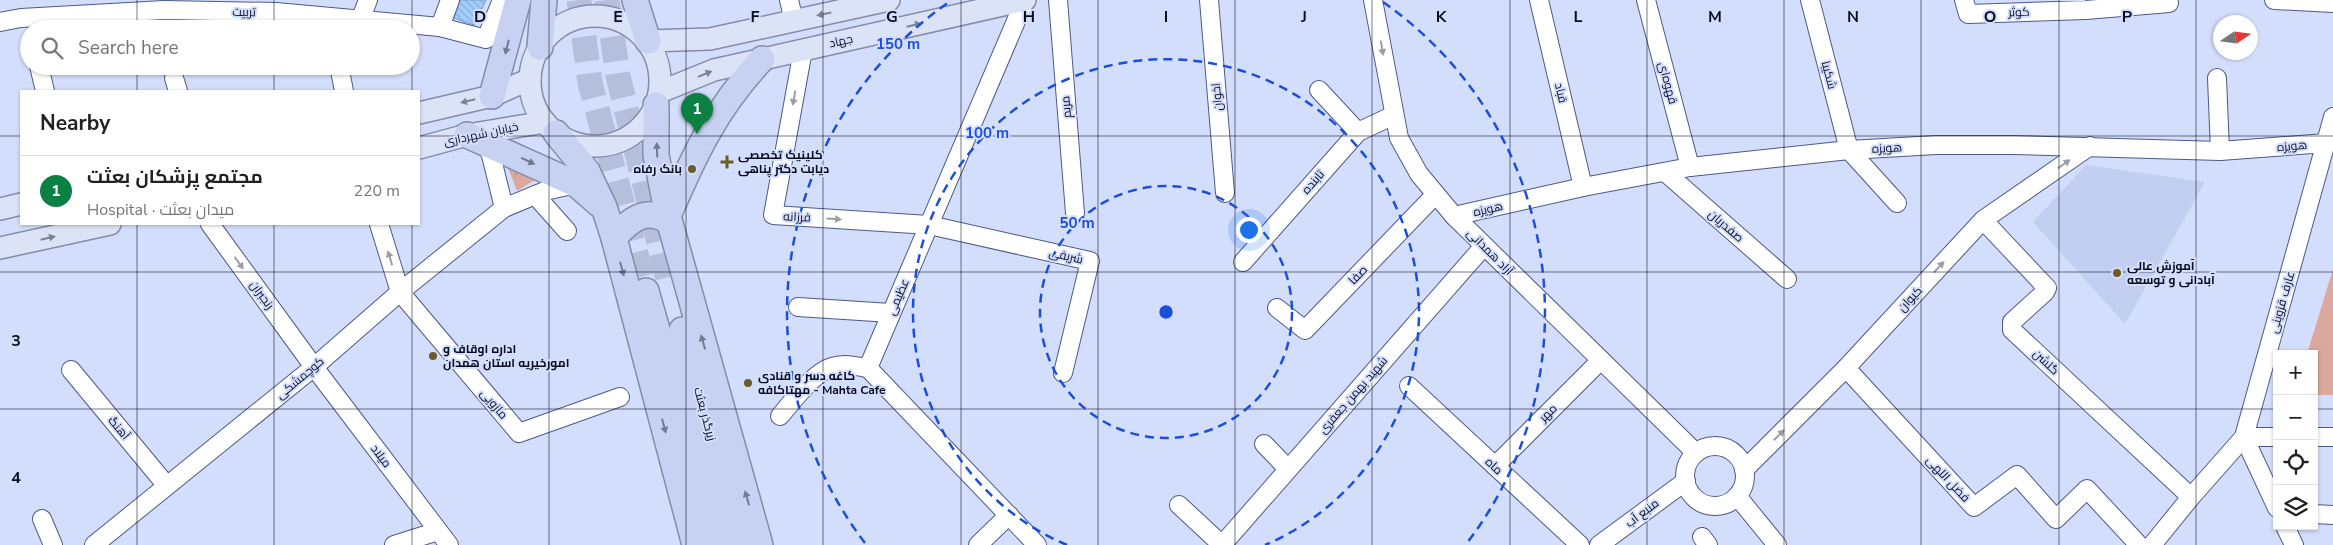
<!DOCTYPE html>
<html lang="en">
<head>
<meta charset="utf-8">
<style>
	:root { --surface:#fff; --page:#f2f2f2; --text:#222; --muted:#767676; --line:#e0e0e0; --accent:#0b8043 }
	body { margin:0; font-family:"Nunito Sans",Cairo,sans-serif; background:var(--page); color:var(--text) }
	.controls { position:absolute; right:15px; bottom:15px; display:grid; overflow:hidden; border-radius:0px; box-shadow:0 1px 4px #0004 }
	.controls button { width:45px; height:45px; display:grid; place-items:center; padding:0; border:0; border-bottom:1px solid var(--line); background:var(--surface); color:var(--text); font:25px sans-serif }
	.compass { position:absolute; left:2213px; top:15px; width:45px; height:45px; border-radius:50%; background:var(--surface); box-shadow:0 1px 4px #0004; rotate:77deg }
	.you { position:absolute; left:1248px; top:229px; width:18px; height:18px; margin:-12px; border:4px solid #fff; border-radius:50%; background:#1a73e8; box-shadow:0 0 0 8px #1a73e833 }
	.badge { display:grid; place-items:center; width:32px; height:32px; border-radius:50%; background:var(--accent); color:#fff; font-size:16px; font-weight:700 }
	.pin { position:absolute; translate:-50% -41px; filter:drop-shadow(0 1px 2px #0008) }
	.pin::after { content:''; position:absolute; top:26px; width:18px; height:15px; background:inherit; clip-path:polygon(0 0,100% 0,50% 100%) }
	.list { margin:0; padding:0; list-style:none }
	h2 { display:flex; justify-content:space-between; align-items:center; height:65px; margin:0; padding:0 20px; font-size:21px }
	h2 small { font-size:16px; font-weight:400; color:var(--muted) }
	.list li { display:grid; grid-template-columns:32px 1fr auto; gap:15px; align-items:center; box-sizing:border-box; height:70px; padding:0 20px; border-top:1px solid var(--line) }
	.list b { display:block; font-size:19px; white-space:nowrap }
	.list p { margin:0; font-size:16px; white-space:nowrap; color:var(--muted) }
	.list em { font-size:16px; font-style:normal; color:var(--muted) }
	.icon { flex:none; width:28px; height:28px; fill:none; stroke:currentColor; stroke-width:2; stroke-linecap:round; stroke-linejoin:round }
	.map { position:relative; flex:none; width:2333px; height:545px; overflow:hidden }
	.search { position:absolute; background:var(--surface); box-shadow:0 1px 4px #0004; left:20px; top:20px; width:400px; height:55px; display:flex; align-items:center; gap:12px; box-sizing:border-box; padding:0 18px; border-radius:28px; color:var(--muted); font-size:19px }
	.panel { position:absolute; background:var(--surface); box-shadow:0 1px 4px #0004; left:20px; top:90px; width:400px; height:135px; border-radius:0px }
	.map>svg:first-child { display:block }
	.built { fill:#c3cff1 }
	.park { fill:url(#park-crowns) }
	.garden { fill:#dba89d }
	.building { fill:url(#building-back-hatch); stroke:#759bc4 }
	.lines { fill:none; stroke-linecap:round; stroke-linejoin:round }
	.highway-tunnel { stroke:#b5bfdc; stroke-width:25; stroke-dasharray:25 12; stroke-linecap:butt }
	.minor-casing { stroke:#4d5a87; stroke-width:20 }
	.major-casing { stroke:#848ca8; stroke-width:24 }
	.highway-casing { stroke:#848ca8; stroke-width:28 }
	.minor { stroke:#fff; stroke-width:18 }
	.major { stroke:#dde3f7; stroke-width:21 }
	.highway { stroke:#c7d1f1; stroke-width:25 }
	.oneway { fill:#7e8396 }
	.oneway2 { fill:#727992 }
	.oneway3 { fill:#9d9ea5 }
	.grid { fill:none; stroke:#090d1f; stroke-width:1; stroke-opacity:0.55 }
	.ring { fill:none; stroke:#1d4ed8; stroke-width:2.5; stroke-dasharray:9 6 }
	.poi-dot { fill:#6b5b28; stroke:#d3defd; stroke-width:2 }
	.labels { text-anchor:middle; stroke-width:4; stroke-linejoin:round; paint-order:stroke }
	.street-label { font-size:12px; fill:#090d1f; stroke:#d3defd }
	.poi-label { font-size:12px; font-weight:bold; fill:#090d1f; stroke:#d3defd; text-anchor:start }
	.grid-label { font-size:16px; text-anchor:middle; font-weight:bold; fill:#090d1f; stroke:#d3defd; stroke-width:4; stroke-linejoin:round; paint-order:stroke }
	.centre { fill:#1d4ed8; stroke:#d3defd; stroke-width:2.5 }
	.ring-label { font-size:15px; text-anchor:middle; font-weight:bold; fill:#1d4ed8; stroke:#d3defd; stroke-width:4; stroke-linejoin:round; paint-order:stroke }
</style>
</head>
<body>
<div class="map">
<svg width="2333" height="545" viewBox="0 0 2333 545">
	<defs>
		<pattern id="park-crowns" width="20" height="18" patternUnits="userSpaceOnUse" patternTransform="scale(1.25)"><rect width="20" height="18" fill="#dba89d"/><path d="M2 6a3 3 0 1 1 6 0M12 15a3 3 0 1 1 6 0" fill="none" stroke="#bb8f87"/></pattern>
		<pattern id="building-back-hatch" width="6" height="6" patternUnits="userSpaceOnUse" patternTransform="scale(1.25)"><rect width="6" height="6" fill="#a2cdfd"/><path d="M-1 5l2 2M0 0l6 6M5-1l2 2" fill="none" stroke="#8aafd8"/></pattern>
	</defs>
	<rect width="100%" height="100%" fill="#d3defd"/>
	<polygon class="built" points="2086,165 2205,182 2125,324 2033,222"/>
	<polygon class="park" points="505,160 538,178 517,191"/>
	<polygon class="garden" points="2333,269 2333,395 2314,395 2314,354 2307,354"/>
	<polygon class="building" points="460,0 486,0 474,25 454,18"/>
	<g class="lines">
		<g class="highway-tunnel">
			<polyline points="579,0 590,83 646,291"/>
			<polyline points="607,0 618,76 669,283"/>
		</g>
		<g class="minor-casing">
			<g id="minor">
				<polyline points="789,0 794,21"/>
				<polyline points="1058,0 1075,213"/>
				<polyline points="1209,0 1225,193"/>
				<polyline points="1373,0 1399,138 1419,174 1454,216 1696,453"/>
				<polyline points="1539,0 1583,187"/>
				<polyline points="1646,0 1690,167"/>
				<polyline points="1810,0 1849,150 1897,203"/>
				<polyline points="1964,0 1968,14 2086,10 2169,3"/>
				<polyline points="2274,0 2333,3"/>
				<polyline points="361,18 368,0"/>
				<polyline points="0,22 21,18 164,10 276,12 440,27 486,39 502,0"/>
				<polyline points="440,27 450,0"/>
				<polyline points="803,50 773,215 929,225 1090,261 1063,373"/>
				<polyline points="39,66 45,91"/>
				<polyline points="339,66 344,91"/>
				<polyline points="174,78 178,91"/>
				<polyline points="2217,78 2220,151"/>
				<polyline points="1319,90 1358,132"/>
				<polyline points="488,143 504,208"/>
				<polyline points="1665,172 1787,279"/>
				<polyline points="535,195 567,231"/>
				<polyline points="1454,216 1583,187 1690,167 1849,150 1936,145 2014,145 2220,151 2326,143 2333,139"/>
				<polyline points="1983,220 2047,288 2045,292 2012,322 2012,330 2191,497"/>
				<polyline points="210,224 314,367 449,545"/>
				<polyline points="379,224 400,292 519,433 620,397"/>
				<polyline points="1243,262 1358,132 1394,115"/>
				<polyline points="798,307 891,313"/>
				<polyline points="1277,308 1305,330 1435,195"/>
				<polyline points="868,368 1025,0"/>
				<polyline points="868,368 1037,545"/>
				<polyline points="1846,368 1974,507 2017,475 2056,519 2087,489 2139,545"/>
				<polyline points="71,370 167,486"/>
				<polyline points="1409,386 1580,545"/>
				<path d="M 780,416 C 792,402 814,372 832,367 C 843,363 856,366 868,368"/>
				<polyline points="2277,437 2244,437 2277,508"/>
				<polyline points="2314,437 2333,437"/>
				<polyline points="1264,444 1288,469"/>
				<circle cx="1715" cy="476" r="30"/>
				<polyline points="1495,466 1601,360"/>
				<polyline points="1744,470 1846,368 1983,220 2090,146"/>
				<polyline points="1737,496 1777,545"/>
				<polyline points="1179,505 1222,545"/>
				<polyline points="2314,514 2333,515"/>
				<polyline points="42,519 53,545"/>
				<polyline points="2285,526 2294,545"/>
				<polyline points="1702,537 1708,545"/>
				<polyline points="94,545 314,367 400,292 504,208 545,191 576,184"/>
				<polyline points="394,545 438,531"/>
				<polyline points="978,545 1009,515"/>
				<polyline points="1222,545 1484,246"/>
				<polyline points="1599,545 1686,481"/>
				<polyline points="2152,545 2191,497 2244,437 2333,117"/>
			</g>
		</g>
		<g class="major-casing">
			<g id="major">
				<circle cx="595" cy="81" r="65"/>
				<polyline points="648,41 710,39 889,0"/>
				<polyline points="660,92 714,70 1025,0"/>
				<polyline points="419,113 492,96 530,79"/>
				<polyline points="419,148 467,135 545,122"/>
				<polyline points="0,209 21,204"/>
				<polyline points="0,248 110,224"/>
			</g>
		</g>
		<g class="highway-casing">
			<g id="highway">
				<polyline points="635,0 648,41"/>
				<polyline points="540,47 544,0"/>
				<polyline points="492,96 518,0"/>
				<polyline points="656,105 656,155 668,216 760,545"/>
				<polyline points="556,133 587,171 604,207 614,238 695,545"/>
				<polyline points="467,135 576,184 599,204"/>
				<path d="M 668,216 C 694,155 716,108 762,59"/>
				<path d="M 614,238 C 629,220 647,206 669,222"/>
				<polyline points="646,291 718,545"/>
				<polyline points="682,330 741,545"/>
			</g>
		</g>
		<use href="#minor" class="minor"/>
		<use href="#major" class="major"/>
		<use href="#highway" class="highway"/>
	</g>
	<defs><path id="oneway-solid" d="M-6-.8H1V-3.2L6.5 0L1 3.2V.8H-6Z" transform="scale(1.25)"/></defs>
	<g class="oneway">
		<use href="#oneway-solid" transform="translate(824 14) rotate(168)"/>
		<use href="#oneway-solid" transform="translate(914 25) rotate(-13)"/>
		<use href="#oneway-solid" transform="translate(705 74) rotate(-22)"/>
		<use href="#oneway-solid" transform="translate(468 101) rotate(167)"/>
		<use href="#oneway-solid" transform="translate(48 238) rotate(-13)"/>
	</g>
	<g class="oneway2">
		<use href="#oneway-solid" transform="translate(507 47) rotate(104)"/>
		<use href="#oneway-solid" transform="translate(657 150) rotate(-92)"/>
		<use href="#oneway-solid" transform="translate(528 161) rotate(25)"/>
		<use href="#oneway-solid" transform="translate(622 269) rotate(75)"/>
		<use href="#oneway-solid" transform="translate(703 342) rotate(-106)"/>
		<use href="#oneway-solid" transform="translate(664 426) rotate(75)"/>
		<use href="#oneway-solid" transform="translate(747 498) rotate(-106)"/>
	</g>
	<g class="oneway3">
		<use href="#oneway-solid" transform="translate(1382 48) rotate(80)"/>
		<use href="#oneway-solid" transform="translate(794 98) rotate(100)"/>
		<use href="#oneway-solid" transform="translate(2064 164) rotate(-35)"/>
		<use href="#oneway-solid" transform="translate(834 219) rotate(3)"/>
		<use href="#oneway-solid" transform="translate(390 258) rotate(-107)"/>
		<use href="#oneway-solid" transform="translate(239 263) rotate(54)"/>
		<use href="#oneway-solid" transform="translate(1939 267) rotate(-47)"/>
		<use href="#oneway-solid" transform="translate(1779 435) rotate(-45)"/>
	</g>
	<path class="grid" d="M 137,0 L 137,29M 274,0 L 274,29M 412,0 L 412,91M 549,0 L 549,545M 686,0 L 686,545M 823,0 L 823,545M 961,0 L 961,545M 1098,0 L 1098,545M 1235,0 L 1235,545M 1372,0 L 1372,545M 1510,0 L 1510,545M 1647,0 L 1647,545M 1784,0 L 1784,545M 1921,0 L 1921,545M 2059,0 L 2059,545M 2196,0 L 2196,545M 137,66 L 137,91M 274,66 L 274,91M 0,136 L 21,136M 419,136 L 2333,136M 137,224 L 137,545M 274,224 L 274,545M 412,224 L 412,545M 0,272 L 2333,272M 0,409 L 2277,409M 2314,409 L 2333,409"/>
	<g class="ring">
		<circle cx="1166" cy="312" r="126"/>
		<path d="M1067 545A253 253 0 1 1 1265 545"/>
		<path d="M865 543A379 379 0 0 1 949 2M1383 2A379 379 0 0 1 1467 543"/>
	</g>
	<g class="poi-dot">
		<path d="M724.5 154.5h5v5h5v5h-5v5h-5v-5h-5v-5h5z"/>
		<circle cx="692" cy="169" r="5"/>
		<circle cx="2117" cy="273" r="5"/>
		<circle cx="433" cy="356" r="5"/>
		<circle cx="748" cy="383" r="5"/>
	</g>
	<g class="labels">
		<g class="street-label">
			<text transform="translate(244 12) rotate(1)" y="4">تربیت</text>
			<text transform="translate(2019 12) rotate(-2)" y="4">کوثر</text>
			<text transform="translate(841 41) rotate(-13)" y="4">جهاد</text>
			<text transform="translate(1829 75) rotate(75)" y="4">شکیبا</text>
			<text transform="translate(1668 83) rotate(75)" y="4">قهوه‌ای</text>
			<text transform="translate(1561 93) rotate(77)" y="4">قباد</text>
			<text transform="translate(1217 97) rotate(-95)" y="4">اخوان</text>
			<text transform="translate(1066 107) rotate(-95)" y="4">مریم</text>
			<text transform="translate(481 134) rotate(-12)" y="4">خیابان شهرداری</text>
			<text transform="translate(2292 146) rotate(-5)" y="4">هویزه</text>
			<text transform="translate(1887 148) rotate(-3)" y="4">هویزه</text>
			<text transform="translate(1313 182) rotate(-48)" y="4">تابنده</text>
			<text transform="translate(1488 209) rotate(-13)" y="4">هویزه</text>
			<text transform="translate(797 217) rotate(3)" y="4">فرزانه</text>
			<text transform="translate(1726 226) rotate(41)" y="4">صفدریان</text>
			<text transform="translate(1490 252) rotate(45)" y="4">آزاد همدانی</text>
			<text transform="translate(1066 256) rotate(13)" y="4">شریفی</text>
			<text transform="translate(1358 275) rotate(-46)" y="4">صفا</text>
			<text transform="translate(262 295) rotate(54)" y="4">رنجبران</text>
			<text transform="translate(898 297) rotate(-67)" y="4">عظیمی</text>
			<text transform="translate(1910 299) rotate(-47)" y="4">کیوان</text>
			<text transform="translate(2282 302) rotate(-74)" y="4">عارف قزوینی</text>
			<text transform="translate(2046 362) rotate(43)" y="4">گلشن</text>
			<text transform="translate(300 378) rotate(-40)" y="4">کوچمشکی</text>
			<text transform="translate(1353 395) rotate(-49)" y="4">شهید بهمن جعفری</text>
			<text transform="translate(494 404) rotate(50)" y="4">مازویی</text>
			<text transform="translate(1548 413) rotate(-45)" y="4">مهر</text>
			<text transform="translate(705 414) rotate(75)" y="4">زیرگذر بعثت</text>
			<text transform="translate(119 428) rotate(50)" y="4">آهنگ</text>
			<text transform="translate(381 456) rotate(53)" y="4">میلاد</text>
			<text transform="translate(1494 466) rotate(43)" y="4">ماه</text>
			<text transform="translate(1948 479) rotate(47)" y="4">فضل اللهی</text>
			<text transform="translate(1642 513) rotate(-37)" y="4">منبع آب</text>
		</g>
		<g class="poi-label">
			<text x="738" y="159">کلینیک تخصصی<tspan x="738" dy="14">دیابت دکتر پناهی</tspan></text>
			<text x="682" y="173" text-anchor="end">بانک رفاه</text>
			<text x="2127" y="270">آموزش عالی<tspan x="2127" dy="14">آبادانی و توسعه</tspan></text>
			<text x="443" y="353">اداره اوقاف و<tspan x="443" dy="14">امورخیریه استان همدان</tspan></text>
			<text x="758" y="380">کاغه دسر و قنادی<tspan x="758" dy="14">مهتاکافه - Mahta Cafe</tspan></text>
		</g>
	</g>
	<g class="grid-label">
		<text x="480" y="22">D</text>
		<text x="618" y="22">E</text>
		<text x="755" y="22">F</text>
		<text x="892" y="22">G</text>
		<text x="1029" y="22">H</text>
		<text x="1166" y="22">I</text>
		<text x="1304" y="22">J</text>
		<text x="1441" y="22">K</text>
		<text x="1578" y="22">L</text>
		<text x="1715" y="22">M</text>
		<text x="1853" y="22">N</text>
		<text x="1990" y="22">O</text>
		<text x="2127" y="22">P</text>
		<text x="16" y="346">3</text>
		<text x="16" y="483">4</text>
	</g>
	<circle cx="1166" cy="312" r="8" class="centre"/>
	<g class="ring-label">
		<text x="898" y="49">150 m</text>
		<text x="987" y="138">100 m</text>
		<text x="1077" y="228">50 m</text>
	</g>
</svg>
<div class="controls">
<button>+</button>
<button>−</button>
<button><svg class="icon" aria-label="locate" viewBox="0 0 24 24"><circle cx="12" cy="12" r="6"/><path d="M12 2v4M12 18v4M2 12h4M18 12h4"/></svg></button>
<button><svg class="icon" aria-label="layers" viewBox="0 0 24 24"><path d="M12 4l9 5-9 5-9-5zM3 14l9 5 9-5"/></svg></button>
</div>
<svg class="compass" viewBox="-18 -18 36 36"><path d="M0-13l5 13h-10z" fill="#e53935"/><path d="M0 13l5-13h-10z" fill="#767676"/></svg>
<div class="you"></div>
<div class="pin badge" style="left:697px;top:134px">1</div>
<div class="search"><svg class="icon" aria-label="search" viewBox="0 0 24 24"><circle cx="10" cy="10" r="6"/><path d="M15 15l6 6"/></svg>Search here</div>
<section class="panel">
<h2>Nearby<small></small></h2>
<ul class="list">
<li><span class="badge">1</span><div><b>مجتمع پزشکان بعثت</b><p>Hospital · میدان بعثت</p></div><em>220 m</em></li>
</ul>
</section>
</div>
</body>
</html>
